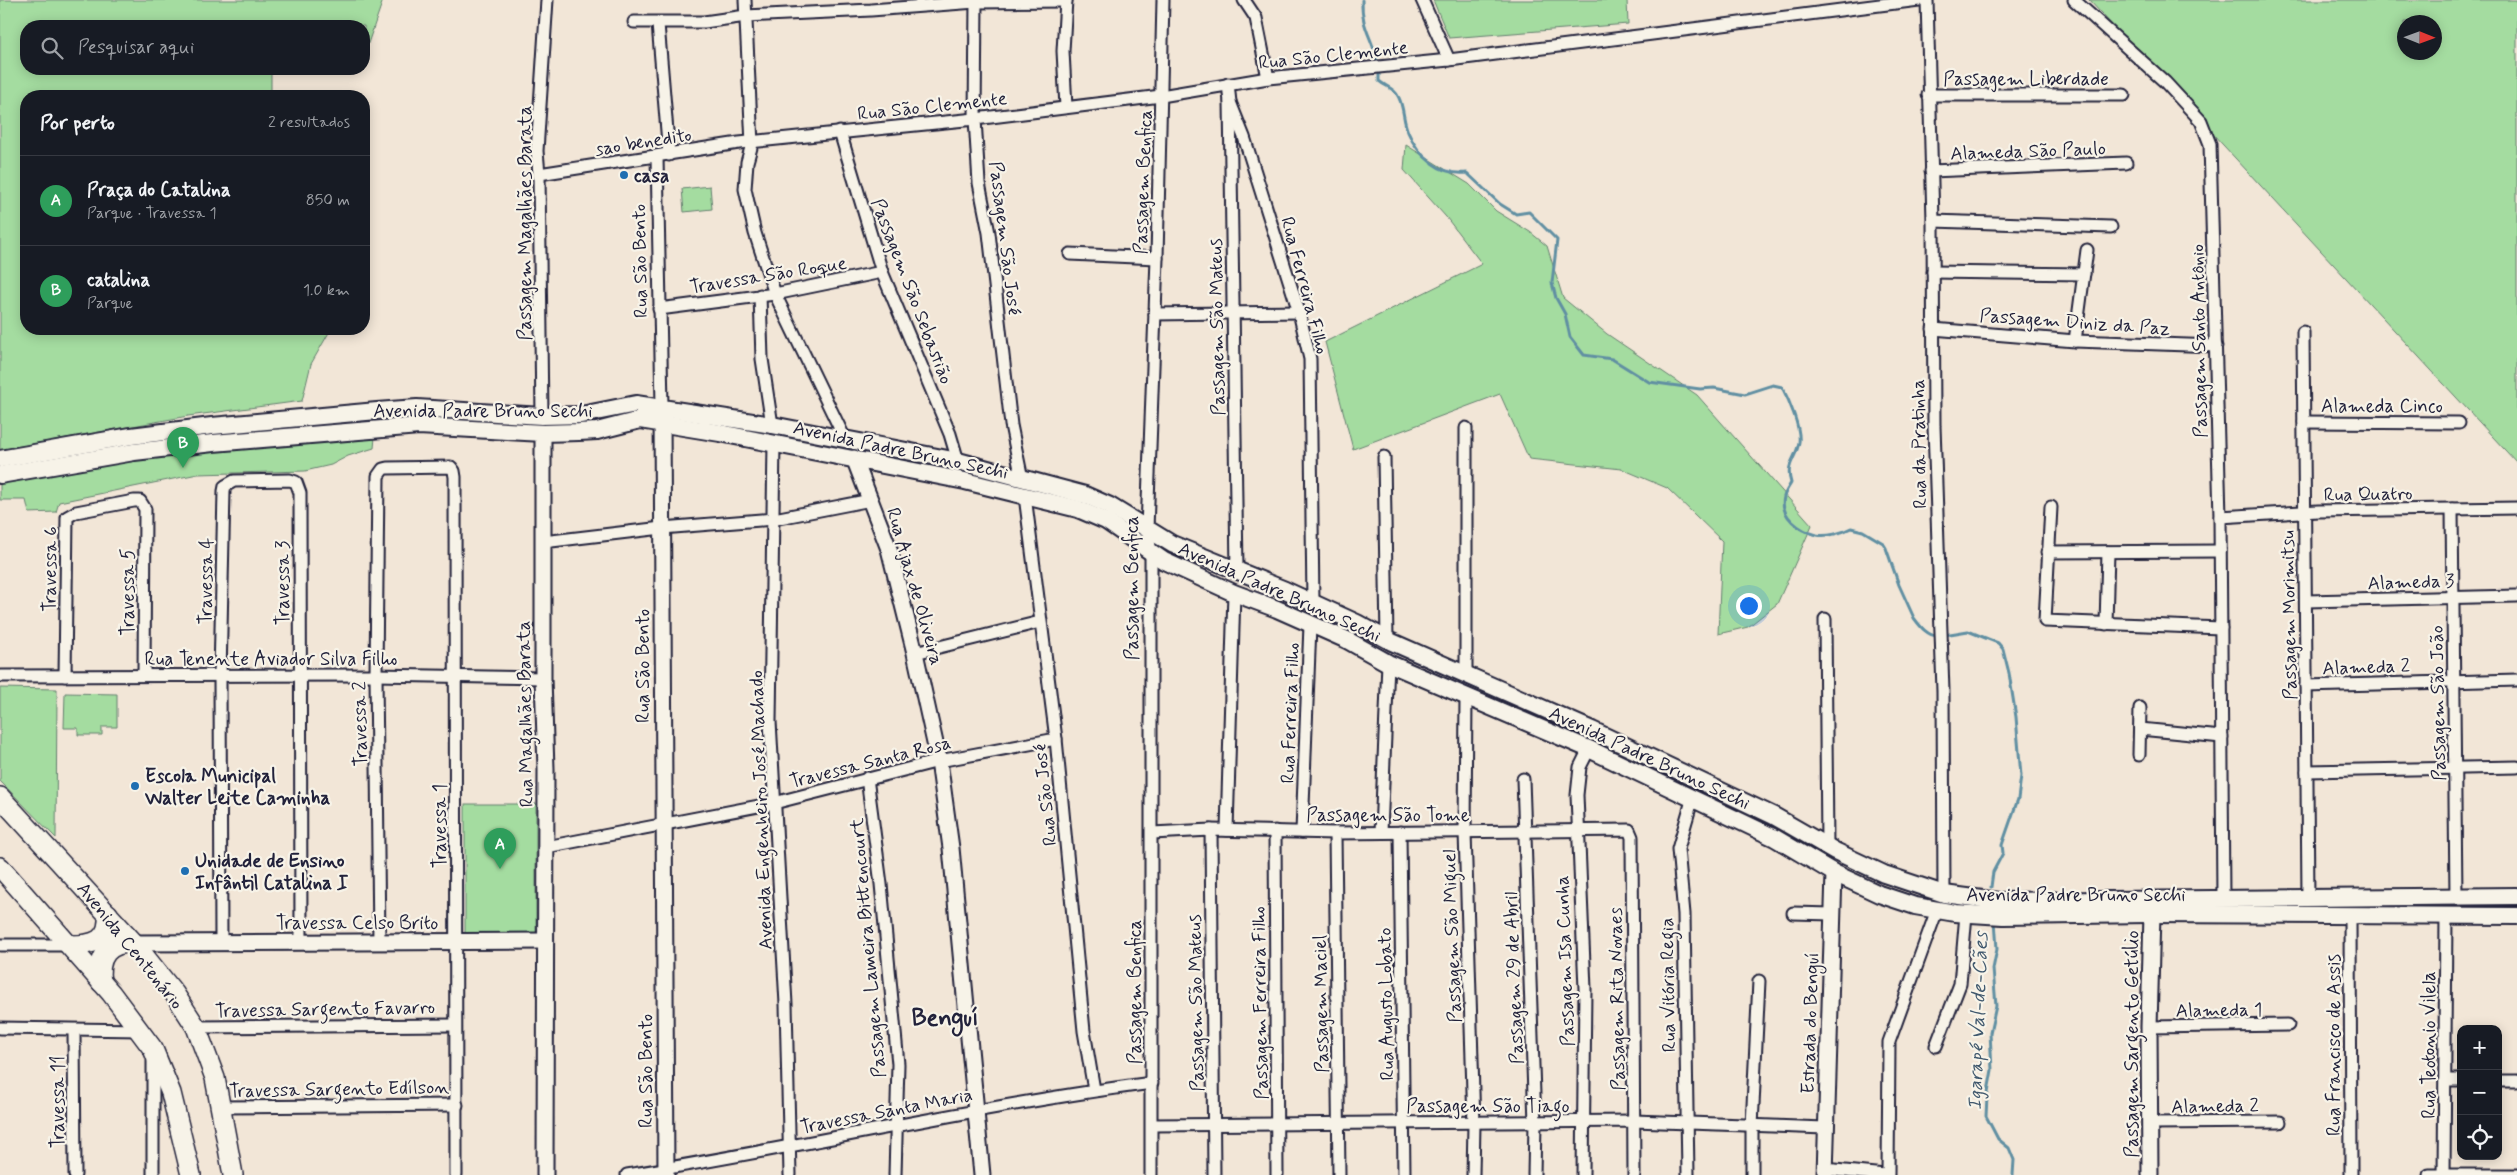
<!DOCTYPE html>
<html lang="pt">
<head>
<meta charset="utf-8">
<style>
	:root { --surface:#171b24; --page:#20242c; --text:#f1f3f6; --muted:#9ea1a6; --line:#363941; --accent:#1a73e8 }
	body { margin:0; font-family:Mynerve,sans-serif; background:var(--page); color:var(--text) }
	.controls { position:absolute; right:15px; bottom:15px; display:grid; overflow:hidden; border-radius:10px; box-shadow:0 2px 12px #0003 }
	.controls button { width:45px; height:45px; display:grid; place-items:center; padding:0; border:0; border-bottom:1px solid var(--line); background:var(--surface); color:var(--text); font:25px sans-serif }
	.compass { position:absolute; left:2397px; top:15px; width:45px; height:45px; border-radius:50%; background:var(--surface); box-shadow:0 2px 12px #0003; rotate:91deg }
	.you { position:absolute; left:1748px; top:605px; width:18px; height:18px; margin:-12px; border:4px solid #fff; border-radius:50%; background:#1a73e8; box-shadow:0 0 0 8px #1a73e833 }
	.badge { display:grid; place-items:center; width:32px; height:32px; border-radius:50%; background:var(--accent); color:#fff; font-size:16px; font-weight:700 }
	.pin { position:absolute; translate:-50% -41px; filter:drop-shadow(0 1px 2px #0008) }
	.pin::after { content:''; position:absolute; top:26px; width:18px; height:15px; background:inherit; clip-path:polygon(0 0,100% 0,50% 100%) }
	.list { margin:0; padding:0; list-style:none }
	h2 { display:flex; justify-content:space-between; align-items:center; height:65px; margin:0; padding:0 20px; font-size:21px }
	h2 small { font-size:16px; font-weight:400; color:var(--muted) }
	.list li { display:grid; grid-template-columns:32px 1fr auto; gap:15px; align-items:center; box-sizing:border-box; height:90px; padding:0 20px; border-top:1px solid var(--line) }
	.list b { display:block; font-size:19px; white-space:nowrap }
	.list p { margin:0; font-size:16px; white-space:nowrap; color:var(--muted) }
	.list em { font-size:16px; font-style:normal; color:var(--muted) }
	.icon { flex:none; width:28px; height:28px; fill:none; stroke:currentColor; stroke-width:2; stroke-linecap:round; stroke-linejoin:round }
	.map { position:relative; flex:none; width:2517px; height:1175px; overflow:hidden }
	.search { position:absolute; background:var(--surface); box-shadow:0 2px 12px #0003; left:20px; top:20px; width:350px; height:55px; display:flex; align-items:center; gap:12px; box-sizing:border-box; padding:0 18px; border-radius:20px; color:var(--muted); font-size:19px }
	.panel { position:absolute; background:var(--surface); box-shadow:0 2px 12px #0003; left:20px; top:90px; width:350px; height:245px; border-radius:20px }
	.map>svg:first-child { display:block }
	.green { fill:#a4dca0; stroke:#637f6e; fill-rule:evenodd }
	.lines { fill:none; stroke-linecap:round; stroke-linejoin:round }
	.stream { stroke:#608fa2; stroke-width:3 }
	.minor-casing { stroke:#22223b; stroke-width:15 }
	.tertiary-casing { stroke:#22223b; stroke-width:19 }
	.secondary-casing { stroke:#22223b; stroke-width:20 }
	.primary-casing { stroke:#22223b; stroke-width:22 }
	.minor { stroke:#f7f3e8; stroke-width:11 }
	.tertiary { stroke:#f7f3e8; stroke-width:15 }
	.secondary { stroke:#f7f3e8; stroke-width:16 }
	.primary { stroke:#f7f3e8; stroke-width:19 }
	.poi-dot { fill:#1f6fb2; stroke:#f7f3e8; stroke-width:2 }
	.labels { text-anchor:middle; stroke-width:4.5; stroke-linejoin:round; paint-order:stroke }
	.street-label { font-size:19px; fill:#22223b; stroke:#f7f3e8 }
	.poi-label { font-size:19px; font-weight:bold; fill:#22223b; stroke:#f7f3e8; text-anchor:start }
	.water-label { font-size:20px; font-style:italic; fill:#41596e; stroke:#f7f3e8 }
	.district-label { font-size:24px; font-weight:bold; fill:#22223b; stroke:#f7f3e8 }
</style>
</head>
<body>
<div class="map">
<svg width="2517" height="1175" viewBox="0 0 2517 1175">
	<rect width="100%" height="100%" fill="#f2e6d7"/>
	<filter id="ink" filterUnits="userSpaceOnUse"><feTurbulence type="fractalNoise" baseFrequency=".02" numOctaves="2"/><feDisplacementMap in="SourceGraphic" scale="10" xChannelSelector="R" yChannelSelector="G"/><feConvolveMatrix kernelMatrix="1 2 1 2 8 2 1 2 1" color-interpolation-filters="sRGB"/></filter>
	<g filter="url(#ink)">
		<g class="green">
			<polygon points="0,0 383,0 364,55 364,26 26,26 26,69 271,69 271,96 26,96 26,329 331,329 311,364 302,401 188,416 0,450"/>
			<polygon points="1433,0 1627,0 1628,24 1449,38"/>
			<path d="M 2089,0 L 2517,0 L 2517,463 ZM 2404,22 L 2434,22 L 2434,52 L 2404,52 Z"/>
			<polygon points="1406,145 1469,184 1496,211 1530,232 1547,246 1563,298 1607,334 1697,395 1812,525 1777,604 1748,627 1718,634 1722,541 1667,488 1622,469 1529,459 1500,394 1353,449 1325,342 1482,264 1446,217 1404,170"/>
			<polygon points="710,186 712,209 684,212 682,189"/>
			<polygon points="376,427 374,448 348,456 331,465 305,471 198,474 59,502 56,512 29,513 26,500 0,500 0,479 86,460"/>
			<polygon points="0,688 57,689 56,838 0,781"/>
			<polygon points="65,693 117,694 117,727 102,727 102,735 78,735 78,728 64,728"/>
			<rect x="465" y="804" width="71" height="129"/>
		</g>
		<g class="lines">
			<g class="stream">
				<path d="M 1362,0 C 1361,29 1373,38 1378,64"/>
				<path d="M 1379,70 L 1379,81 C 1386,87 1395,88 1399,98 C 1404,108 1403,121 1408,132 C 1418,156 1440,176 1467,173 L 1500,204 L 1516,214 L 1529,212 L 1557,240 L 1552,283 L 1556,298 L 1565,314 L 1570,337 L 1584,355 L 1612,359 L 1649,382 L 1700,389 L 1714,388 L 1745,394 L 1773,385 L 1782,387 C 1789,400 1801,428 1799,442 C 1796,460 1785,463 1791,483 C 1789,487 1785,492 1784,497 C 1779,516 1800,531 1817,535 C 1827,537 1842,533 1851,528 L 1863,531 L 1883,543 L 1886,548 L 1899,585 L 1914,618 C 1920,626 1927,636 1938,636"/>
				<polyline points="1944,635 1968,631 1998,643 2003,649 2009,673 2016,717 2021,776 2018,799 2002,845 2003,853 1993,872 1991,887"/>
				<polyline points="1995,921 1997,949 1993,969 1996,1006 1990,1033 1992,1070 1987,1097 1986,1116 1998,1139 2009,1148 2014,1160 2013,1175"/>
			</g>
			<g class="minor-casing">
				<g id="minor">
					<polyline points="745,0 752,144 747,162 745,189 755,233 775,294 845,439"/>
					<polyline points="976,0 975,119 979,183 989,233 1011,425 1022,479"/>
					<polyline points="1066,0 1063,51 1066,107"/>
					<polyline points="1244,0 1256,18 1268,78"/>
					<polyline points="1422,0 1449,60"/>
					<polyline points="1927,0 1933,221 1934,426 1943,691 1944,894"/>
					<polyline points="2074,0 2165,82 2201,121 2210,144 2220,517 2223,897"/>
					<polyline points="634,22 704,22 746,16 871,10 976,2 1066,1"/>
					<polyline points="658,24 669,155"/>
					<polyline points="1228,84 1230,102 1237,570"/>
					<polyline points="1928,95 2124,95"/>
					<polyline points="1230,102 1244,137 1299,312 1310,359 1313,602"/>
					<polyline points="840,132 882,272 950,434 958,461"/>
					<polyline points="657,157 662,406"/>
					<polyline points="1931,171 2126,163"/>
					<polyline points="539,174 739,143 975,119 1161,96 1268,78 1449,60 1919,0"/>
					<polyline points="1933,221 2111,227"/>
					<polyline points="1070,254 1157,258"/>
					<polyline points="1933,272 2084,274"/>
					<polyline points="760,295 762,359 772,425"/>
					<polyline points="659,309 775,294 882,272"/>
					<polyline points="1155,314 1299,312"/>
					<polyline points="1933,329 2075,341 2216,346"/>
					<polyline points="2303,332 2308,897"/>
					<polyline points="2075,341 2087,250"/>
					<polyline points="542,416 539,174 537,151 547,0"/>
					<polyline points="2304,422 2459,423"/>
					<polyline points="774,443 770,721 786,1004 790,1175"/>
					<polyline points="1384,457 1387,639"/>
					<polyline points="1025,496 1056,739 1084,1031 1094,1090"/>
					<polyline points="2051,507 2045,621 2221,628"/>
					<polyline points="2452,509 2456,896"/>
					<polyline points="2220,517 2318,511 2517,508"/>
					<polyline points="543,542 662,528 774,519 871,500"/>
					<polyline points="2047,552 2220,551"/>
					<polyline points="2306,601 2517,596"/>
					<polyline points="1825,619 1827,846"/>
					<polyline points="2106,624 2108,552"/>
					<polyline points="915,653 1040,622"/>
					<polyline points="1466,675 1466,428"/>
					<polyline points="0,676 376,675 543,678"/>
					<polyline points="65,676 67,517 76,512 134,501 140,501 145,509 144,675"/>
					<polyline points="2306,686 2517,680"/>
					<polyline points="1466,696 1465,832 1474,1124 1473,1175"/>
					<polyline points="2140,729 2222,737"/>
					<polyline points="2139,755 2140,708"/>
					<polyline points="2307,771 2517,767"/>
					<polyline points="867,778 881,884 898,1064 895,1175"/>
					<polyline points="1523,779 1535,1123 1534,1175"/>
					<polyline points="1211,830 1214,1175"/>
					<polyline points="1227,830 1234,593"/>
					<polyline points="1275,831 1277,1175"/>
					<polyline points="1302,832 1310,625"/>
					<polyline points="1381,832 1388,663"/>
					<polyline points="1400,832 1404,1175"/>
					<polyline points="1152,833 1211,830 1335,833 1629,830 1632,837 1634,1175"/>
					<polyline points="1335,833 1339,1175"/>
					<polyline points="546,847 774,803 939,761 1056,739"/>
					<polyline points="1793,913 1832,914"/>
					<polyline points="2350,916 2351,1175"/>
					<polyline points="221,942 220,676 224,491 225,486 234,481 290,480 296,482 300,493 301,942"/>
					<polyline points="379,942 376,675 378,476 383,469 387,468 451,467 454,471 455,477 456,1175"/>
					<polyline points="0,945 70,945"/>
					<polyline points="196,1027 455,1025"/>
					<polyline points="2149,1027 2288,1025"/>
					<polyline points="0,1028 141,1030"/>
					<polyline points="74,1030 75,1175"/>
					<polyline points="1936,1046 1960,984 1966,914"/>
					<polyline points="2445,1080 2461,1080"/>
					<polyline points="2498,1081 2517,1081"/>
					<polyline points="221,1107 457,1105"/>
					<polyline points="2150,1123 2280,1122"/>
					<polyline points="1152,1125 1634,1121 1825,1128"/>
					<polyline points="1825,1169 1885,1175"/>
					<polyline points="153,1175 153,1061"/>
					<path d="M 627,1175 C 802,1147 976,1106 1152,1083"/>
					<polyline points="1151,1175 1151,553 1147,529 1157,258 1163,0"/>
					<polyline points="1583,1175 1585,989 1577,795 1580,767 1589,749"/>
					<polyline points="1688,1175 1684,914 1678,849 1693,797"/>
					<polyline points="1752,1175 1752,1126 1759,981"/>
					<polyline points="1888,1175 1889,1042 1937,910"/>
					<polyline points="2429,1175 2517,1175"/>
					<polyline points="2444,1175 2446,916"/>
				</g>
			</g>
			<g class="tertiary-casing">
				<g id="tertiary">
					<polyline points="662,412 666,1175"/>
					<polyline points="543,433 543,678 546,769 545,1175"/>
					<polyline points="854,458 889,549 915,653 939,761 951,848 982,1175"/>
					<polyline points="134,943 544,941"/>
					<polyline points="1825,1175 1834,873"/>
					<polyline points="2150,1175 2149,1027 2152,914"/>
				</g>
			</g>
			<g class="secondary-casing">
				<g id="secondary">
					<polyline points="0,459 131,436 212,426 377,411 417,408 542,416 581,415 636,404 772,425 958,461 1085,495 1110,506 1172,544 1285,590 1357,623 1392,642 1592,730 1774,816 1835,851 1884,874 1944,894 1998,901 2517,896"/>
					<polyline points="0,475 134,452 213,443 419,426 543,433 579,432 597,431 640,420 720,433 965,481 1078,509 1106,521 1164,561 1234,593 1277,609 1347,640 1388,663 1589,749 1775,838 1834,873 1879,894 1915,906 1955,913 2003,916 2147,914 2517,916"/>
				</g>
			</g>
			<g class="primary-casing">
				<g id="primary">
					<polyline points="0,797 134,943 174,993 196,1027 215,1078 233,1175"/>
					<polyline points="0,867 111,993 153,1049 171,1093 191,1175"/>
					<path d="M 70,945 C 94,945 110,941 108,914"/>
					<path d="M 101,982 C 97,957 108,942 134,943"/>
				</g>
			</g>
			<use href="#minor" class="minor"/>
			<use href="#tertiary" class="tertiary"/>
			<use href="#secondary" class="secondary"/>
			<use href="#primary" class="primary"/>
		</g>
	</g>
	<g class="poi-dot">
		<circle cx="624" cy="175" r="5"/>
		<circle cx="135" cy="786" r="5"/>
		<circle cx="185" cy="871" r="5"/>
	</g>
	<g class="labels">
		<g class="street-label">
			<text transform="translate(1333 54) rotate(-6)" y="7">Rua São Clemente</text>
			<text x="2026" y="85">Passagem Liberdade</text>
			<text transform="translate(932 105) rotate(-6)" y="7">Rua São Clemente</text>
			<text transform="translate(643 141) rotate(-9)" y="7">sao benedito</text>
			<text transform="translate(2028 150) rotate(-2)" y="7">Alameda São Paulo</text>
			<text transform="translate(1142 182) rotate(-88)" y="7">Passagem Benfica</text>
			<text transform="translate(524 223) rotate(-90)" y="7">Passagem Magalhães Barata</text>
			<text transform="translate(1006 238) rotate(83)" y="7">Passagem São José</text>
			<text transform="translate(639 261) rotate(-91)" y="7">Rua São Bento</text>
			<text transform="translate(768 274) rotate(-9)" y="7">Travessa São Roque</text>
			<text transform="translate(1306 285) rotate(75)" y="7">Rua Ferreira Filho</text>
			<text transform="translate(913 291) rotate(69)" y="7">Passagem São Sebastião</text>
			<text transform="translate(2075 321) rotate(4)" y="7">Passagem Diniz da Paz</text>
			<text transform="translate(1216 327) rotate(-91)" y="7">Passagem São Mateus</text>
			<text transform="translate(2198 341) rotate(-91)" y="7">Passagem Santo Antônio</text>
			<text x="2382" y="412">Alameda Cinco</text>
			<text x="483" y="417">Avenida Padre Bruno Sechi</text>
			<text transform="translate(1918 444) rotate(-91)" y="7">Rua da Pratinha</text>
			<text transform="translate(901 449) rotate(12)" y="7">Avenida Padre Bruno Sechi</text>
			<text transform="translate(2368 493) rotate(-1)" y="7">Rua Quatro</text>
			<text transform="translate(49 569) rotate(-89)" y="7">Travessa 6</text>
			<text transform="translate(205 581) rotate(-89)" y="7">Travessa 4</text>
			<text transform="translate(2411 581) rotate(-2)" y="7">Alameda 3</text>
			<text transform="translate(282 583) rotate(-90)" y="7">Travessa 3</text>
			<text transform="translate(916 586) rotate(74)" y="7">Rua Ajax de Oliveira</text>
			<text transform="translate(1131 588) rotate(-90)" y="7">Passagem Benfica</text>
			<text transform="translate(1280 591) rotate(24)" y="7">Avenida Padre Bruno Sechi</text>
			<text transform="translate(127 592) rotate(-90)" y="7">Travessa 5</text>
			<text transform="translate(2288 615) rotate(-91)" y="7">Passagem Morimitsu</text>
			<text x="271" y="665">Rua Tenente Aviador Silva Filho</text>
			<text transform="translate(642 666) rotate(-90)" y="7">Rua São Bento</text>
			<text transform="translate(2366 666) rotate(-2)" y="7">Alameda 2</text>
			<text transform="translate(2437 703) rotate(-91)" y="7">Passagem São João</text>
			<text transform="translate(1289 713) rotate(-88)" y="7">Rua Ferreira Filho</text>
			<text transform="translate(524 714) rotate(-91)" y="7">Rua Magalhães Barata</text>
			<text transform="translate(359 724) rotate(-91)" y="7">Travessa 2</text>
			<text transform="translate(1650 757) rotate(25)" y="7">Avenida Padre Bruno Sechi</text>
			<text transform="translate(870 761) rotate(-14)" y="7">Travessa Santa Rosa</text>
			<text transform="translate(1044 795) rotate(-96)" y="7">Rua São José</text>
			<text transform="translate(760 810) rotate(-92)" y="7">Avenida Engenheiro José Machado</text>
			<text x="1388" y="821">Passagem São Tome</text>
			<text transform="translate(439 826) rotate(-90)" y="7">Travessa 1</text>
			<text x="2076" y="901">Avenida Padre Bruno Sechi</text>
			<text x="357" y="929">Travessa Celso Brito</text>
			<text transform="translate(1451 936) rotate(-92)" y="7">Passagem São Miguel</text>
			<text transform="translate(131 945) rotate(51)" y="7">Avenida Centenário</text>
			<text transform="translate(867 948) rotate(-95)" y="7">Passagem Lameira Bittencourt</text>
			<text transform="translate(1564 961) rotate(-92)" y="7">Passagem Isa Cunha</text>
			<text transform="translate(1513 978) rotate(-92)" y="7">Passagem 29 de Abril</text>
			<text transform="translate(1667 985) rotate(-91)" y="7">Rua Vitória Regia</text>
			<text transform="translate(1134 992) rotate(-90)" y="7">Passagem Benfica</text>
			<text transform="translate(1616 999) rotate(-91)" y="7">Passagem Rita Novaes</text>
			<text transform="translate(1195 1003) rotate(-91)" y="7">Passagem São Mateus</text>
			<text transform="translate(1259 1003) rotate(-91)" y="7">Passagem Ferreira Filho</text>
			<text transform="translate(1320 1004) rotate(-91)" y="7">Passagem Maciel</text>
			<text transform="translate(1385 1004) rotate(-91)" y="7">Rua Augusto Lobato</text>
			<text transform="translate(325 1008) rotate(-1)" y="7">Travessa Sargento Favarro</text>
			<text transform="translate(2219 1009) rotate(-1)" y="7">Alameda 1</text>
			<text transform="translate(1809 1023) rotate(-88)" y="7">Estrada do Benguí</text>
			<text transform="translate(2131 1044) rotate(-90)" y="7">Passagem Sargento Getúlio</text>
			<text transform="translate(2333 1045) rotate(-90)" y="7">Rua Francisco de Assis</text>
			<text transform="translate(2428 1045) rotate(-90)" y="7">Rua Teotonio Vilela</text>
			<text transform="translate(645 1071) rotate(-90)" y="7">Rua São Bento</text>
			<text transform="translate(339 1088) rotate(-1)" y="7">Travessa Sargento Edílson</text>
			<text transform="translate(57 1102) rotate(-90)" y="7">Travessa 11</text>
			<text x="1488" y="1112">Passagem São Tiago</text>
			<text transform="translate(2215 1105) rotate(-1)" y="7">Alameda 2</text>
			<text transform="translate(886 1110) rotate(-11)" y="7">Travessa Santa Maria</text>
		</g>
		<g class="poi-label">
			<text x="634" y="182">casa</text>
			<text x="145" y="782">Escola Municipal<tspan x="145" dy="22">Walter Leite Caminha</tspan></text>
			<text x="195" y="867">Unidade de Ensino<tspan x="195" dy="22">Infântil Catalina I</tspan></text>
		</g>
		<g class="water-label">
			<text transform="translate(1977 1021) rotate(-88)" y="7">Igarapé Val-de-Cães</text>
		</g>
		<g class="district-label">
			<text x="945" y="1025">Benguí</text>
		</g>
	</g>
</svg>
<div class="controls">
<button>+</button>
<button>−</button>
<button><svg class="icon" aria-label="locate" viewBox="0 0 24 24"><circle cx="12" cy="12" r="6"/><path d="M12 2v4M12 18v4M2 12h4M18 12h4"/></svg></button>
</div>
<svg class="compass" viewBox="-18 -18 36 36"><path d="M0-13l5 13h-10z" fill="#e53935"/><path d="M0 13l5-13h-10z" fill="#9ea1a6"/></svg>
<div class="you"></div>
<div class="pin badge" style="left:500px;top:869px;background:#2e9e5b">A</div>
<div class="pin badge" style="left:183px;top:468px;background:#2e9e5b">B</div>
<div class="search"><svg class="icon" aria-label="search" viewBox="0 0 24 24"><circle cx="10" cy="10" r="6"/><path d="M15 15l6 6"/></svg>Pesquisar aqui</div>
<section class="panel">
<h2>Por perto<small>2 resultados</small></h2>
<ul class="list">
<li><span class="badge" style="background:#2e9e5b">A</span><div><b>Praça do Catalina</b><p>Parque · Travessa 1</p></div><em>850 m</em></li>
<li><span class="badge" style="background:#2e9e5b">B</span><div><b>catalina</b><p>Parque</p></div><em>1.0 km</em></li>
</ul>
</section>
</div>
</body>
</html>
